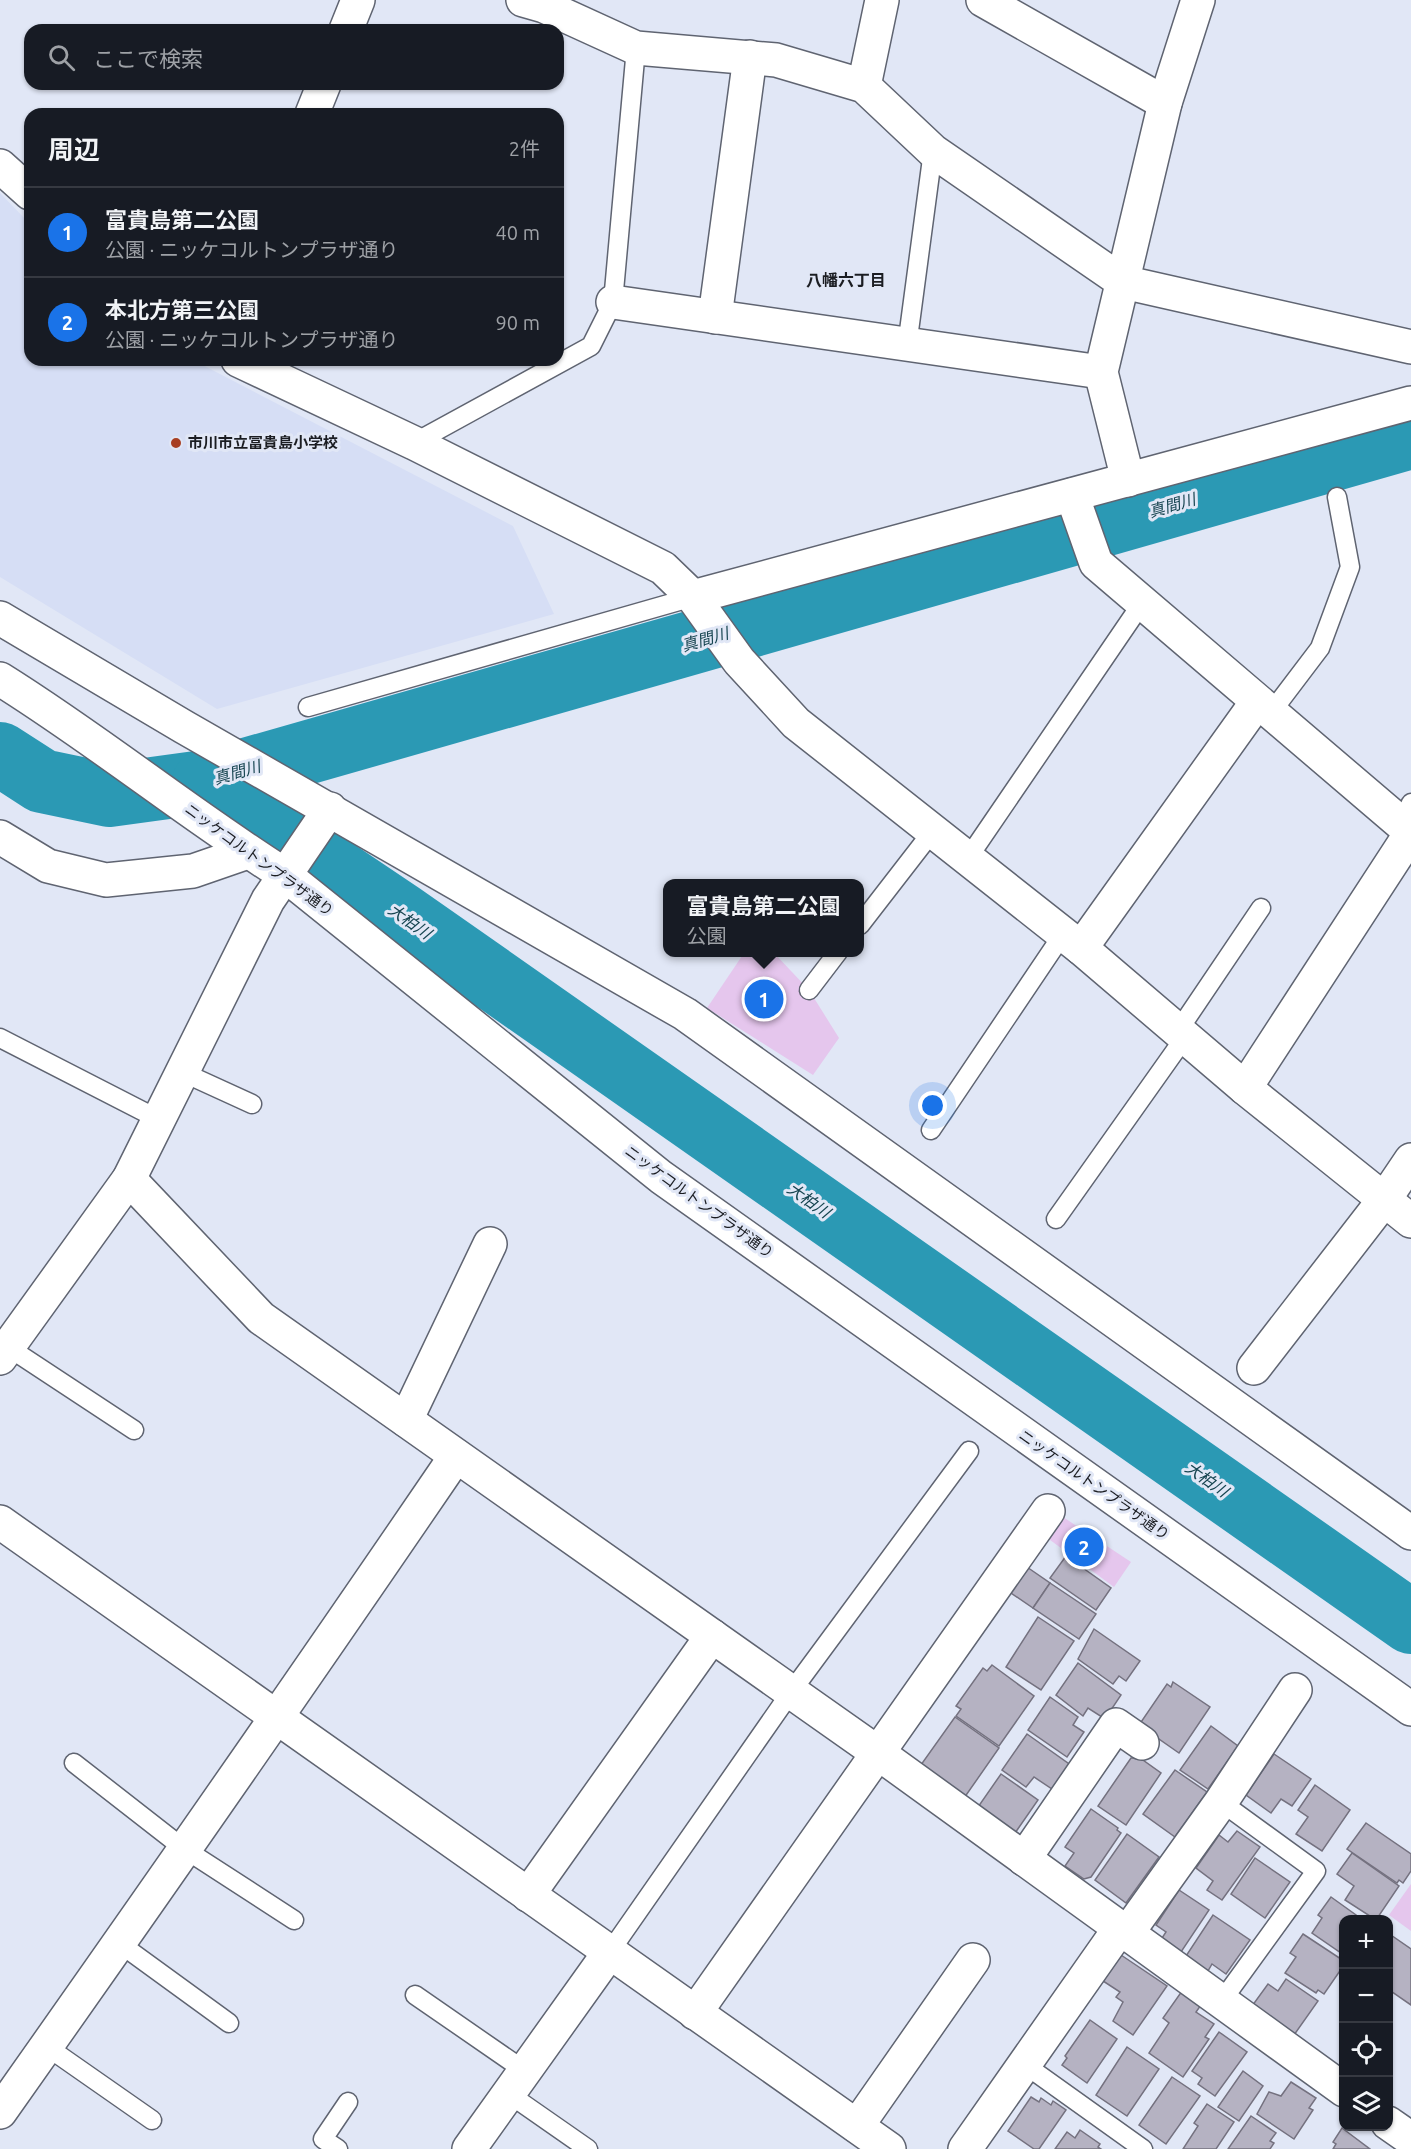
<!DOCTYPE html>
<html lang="ja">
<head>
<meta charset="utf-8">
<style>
	:root { --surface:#171b24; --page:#242831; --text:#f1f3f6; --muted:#9ea1a6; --line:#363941; --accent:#1a73e8 }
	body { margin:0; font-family:Ubuntu,"Noto Sans JP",sans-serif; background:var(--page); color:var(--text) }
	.controls { position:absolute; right:18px; bottom:18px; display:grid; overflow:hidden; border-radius:12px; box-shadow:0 2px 4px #0004 }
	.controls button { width:54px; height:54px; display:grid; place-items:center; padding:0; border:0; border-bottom:2px solid var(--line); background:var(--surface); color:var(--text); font:30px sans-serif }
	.you { position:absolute; left:933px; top:1106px; width:21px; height:21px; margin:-15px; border:4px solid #fff; border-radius:50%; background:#1a73e8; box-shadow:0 0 0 9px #1a73e833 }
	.badge { display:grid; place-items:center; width:39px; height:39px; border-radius:50%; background:var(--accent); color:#fff; font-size:20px; font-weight:700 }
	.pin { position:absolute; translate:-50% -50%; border:3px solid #fff; box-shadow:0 2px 6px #0006 }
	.popup { position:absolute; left:663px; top:879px; width:201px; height:78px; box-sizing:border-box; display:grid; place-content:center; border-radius:12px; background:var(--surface); filter:drop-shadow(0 2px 4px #0005); font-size:20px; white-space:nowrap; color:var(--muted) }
	.popup b { font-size:22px; color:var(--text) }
	.popup::after { content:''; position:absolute; left:50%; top:100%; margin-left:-12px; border:12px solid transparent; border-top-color:var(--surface) }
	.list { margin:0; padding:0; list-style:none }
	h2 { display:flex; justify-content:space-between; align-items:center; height:78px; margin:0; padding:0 24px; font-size:26px }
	h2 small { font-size:20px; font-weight:400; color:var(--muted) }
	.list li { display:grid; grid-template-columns:39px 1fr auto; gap:18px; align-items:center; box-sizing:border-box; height:90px; padding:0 24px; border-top:2px solid var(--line) }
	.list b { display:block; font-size:22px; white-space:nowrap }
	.list p { margin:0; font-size:20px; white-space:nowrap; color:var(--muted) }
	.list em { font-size:20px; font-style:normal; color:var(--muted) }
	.icon { flex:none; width:33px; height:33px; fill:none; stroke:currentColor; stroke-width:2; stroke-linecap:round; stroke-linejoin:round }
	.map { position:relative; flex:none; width:1411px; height:2149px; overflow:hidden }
	.search { position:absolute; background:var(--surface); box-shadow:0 2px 4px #0004; left:24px; top:24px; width:540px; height:66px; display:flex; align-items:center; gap:15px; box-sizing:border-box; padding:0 21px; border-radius:18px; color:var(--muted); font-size:22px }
	.panel { position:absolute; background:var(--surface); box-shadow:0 2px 4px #0004; left:24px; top:108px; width:540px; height:258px; border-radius:18px }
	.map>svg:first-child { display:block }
	.built { fill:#d6def5 }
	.green { fill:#e5c6ed }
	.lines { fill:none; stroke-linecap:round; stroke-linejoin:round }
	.river { stroke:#2b99b4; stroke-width:64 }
	.building { fill:#b5b2c2; stroke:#74717f; stroke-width:1.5 }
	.service-casing { stroke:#5f6471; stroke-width:21 }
	.minor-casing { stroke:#5f6471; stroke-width:36 }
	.tertiary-casing { stroke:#5f6471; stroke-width:36 }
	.service { stroke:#fff; stroke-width:18 }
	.minor { stroke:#fff; stroke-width:33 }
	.tertiary { stroke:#fff; stroke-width:33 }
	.poi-dot { fill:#a83f23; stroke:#e1e7f6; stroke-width:2 }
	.labels { text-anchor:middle; stroke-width:6; stroke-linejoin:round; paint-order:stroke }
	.poi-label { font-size:15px; font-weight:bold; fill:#1b1d22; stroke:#e1e7f6; text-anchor:start }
	.street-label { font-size:15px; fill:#1b1d22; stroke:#e1e7f6 }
	.neighbourhood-label { font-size:16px; font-weight:bold; fill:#1b1d22; stroke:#e1e7f6 }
	.water-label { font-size:16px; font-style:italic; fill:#164450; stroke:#e1e7f6 }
</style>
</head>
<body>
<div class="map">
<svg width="1411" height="2149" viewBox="0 0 1411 2149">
	<rect width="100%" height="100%" fill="#e1e7f6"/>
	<polygon class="built" points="0,193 30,224 30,360 193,360 513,526 554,614 217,709 0,577"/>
	<g class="green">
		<polygon points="744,953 774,953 809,990 839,1038 813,1075 707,1008"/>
		<polygon points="1060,1515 1131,1562 1114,1587 1046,1537"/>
		<polygon points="1411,1884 1411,1931 1389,1915"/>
	</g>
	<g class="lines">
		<g class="river">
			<polyline points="0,754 42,781 109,795 204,782 1411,437"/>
			<polyline points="204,782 402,915 1411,1622"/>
		</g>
	</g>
	<g class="building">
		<polygon points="1066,1556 1111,1588 1096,1610 1050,1578"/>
		<polygon points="1024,1565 1050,1583 1033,1608 1008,1591"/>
		<polygon points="1050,1583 1096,1614 1079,1639 1033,1608"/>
		<polygon points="1038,1617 1074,1641 1041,1690 1006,1667"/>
		<polygon points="1094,1629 1140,1661 1126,1681 1119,1676 1113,1684 1078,1659"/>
		<polygon points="1078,1663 1121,1695 1105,1719 1088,1708 1083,1716 1056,1695"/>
		<polygon points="992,1665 1034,1696 999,1746 956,1716 961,1709 956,1706 983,1668 987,1671"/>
		<polygon points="1173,1682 1210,1707 1179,1753 1139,1725 1167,1684 1171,1687"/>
		<polygon points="1050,1697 1078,1717 1073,1725 1084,1732 1067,1757 1028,1730"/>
		<polygon points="955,1717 999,1748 962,1801 918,1769"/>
		<polygon points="1211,1726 1238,1746 1208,1789 1180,1770"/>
		<polygon points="1027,1734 1072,1766 1055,1791 1034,1777 1026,1787 1002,1770"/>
		<polygon points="1274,1754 1311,1779 1292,1806 1281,1799 1271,1813 1246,1795"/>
		<polygon points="1131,1758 1140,1758 1161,1773 1126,1825 1098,1806"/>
		<polygon points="1175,1770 1207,1792 1175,1837 1143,1814"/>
		<polygon points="1001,1774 1038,1800 1015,1833 978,1807"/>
		<polygon points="1315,1785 1350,1810 1322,1851 1296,1834 1308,1817 1298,1810"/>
		<polygon points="1091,1809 1118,1828 1117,1830 1121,1833 1091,1877 1084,1879 1065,1866 1074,1853 1065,1847"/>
		<polygon points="1366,1823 1411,1854 1411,1871 1403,1883 1399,1880 1397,1883 1347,1849"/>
		<polygon points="1237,1831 1260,1847 1222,1900 1207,1890 1213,1881 1196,1868 1219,1835 1228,1842"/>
		<polygon points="1127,1834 1159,1857 1126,1903 1095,1880"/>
		<polygon points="1352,1853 1399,1886 1376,1920 1345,1900 1354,1886 1337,1874"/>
		<polygon points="1255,1858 1290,1882 1265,1918 1231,1894"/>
		<polygon points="1179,1890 1209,1910 1179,1955 1160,1941 1166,1932 1156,1925"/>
		<polygon points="1331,1897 1363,1920 1344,1920 1344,1955 1312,1933 1322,1918 1318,1915"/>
		<polygon points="1213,1915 1250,1940 1226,1974 1212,1964 1208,1971 1186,1956"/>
		<polygon points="1388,1933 1411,1949 1411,2005 1388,1989"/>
		<polygon points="1303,1934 1344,1961 1344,1965 1324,1994 1318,1990 1316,1993 1285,1973 1296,1957 1290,1953"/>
		<polygon points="1121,1955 1167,1986 1133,2035 1113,2021 1123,2002 1116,1997 1120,1992 1103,1981"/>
		<polygon points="1286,1979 1318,2001 1294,2035 1252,2006 1268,1984 1278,1991"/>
		<polygon points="1182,1991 1201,2005 1196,2012 1214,2024 1205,2037 1209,2039 1183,2077 1149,2053 1169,2023 1163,2018"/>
		<polygon points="1090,2020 1117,2039 1087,2083 1062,2065 1067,2058 1065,2056"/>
		<polygon points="1219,2032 1247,2052 1215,2096 1198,2084 1202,2078 1192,2071"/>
		<polygon points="1127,2047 1159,2069 1127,2116 1096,2095"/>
		<polygon points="1243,2071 1263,2086 1239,2121 1218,2107"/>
		<polygon points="1172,2077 1200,2096 1166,2144 1139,2125"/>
		<polygon points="1291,2082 1316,2098 1309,2108 1313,2110 1294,2139 1257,2114 1269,2092 1281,2096"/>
		<polygon points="1031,2097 1039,2102 1041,2098 1051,2105 1053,2101 1066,2110 1039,2149 1034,2149 1008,2131"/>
		<polygon points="1207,2104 1234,2122 1216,2149 1183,2149 1198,2126 1194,2123"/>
		<polygon points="1251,2116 1276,2133 1270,2141 1274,2143 1270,2149 1228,2149"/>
		<polygon points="1342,2128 1370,2149 1333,2149 1336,2144 1333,2142"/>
		<polygon points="1080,2130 1100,2144 1098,2147 1101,2149 1055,2149 1067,2132 1075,2138"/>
	</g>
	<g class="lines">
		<g class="service-casing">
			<g id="service">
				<polyline points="907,346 933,151"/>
				<polyline points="414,443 591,346 613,302 636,48"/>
				<polyline points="308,707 693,597"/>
				<polyline points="1270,714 1320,648 1350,567 1337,497"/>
				<polyline points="1402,824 1411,803"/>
				<polyline points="968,858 1142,603"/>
				<polyline points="860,925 932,832"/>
				<polyline points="809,990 838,952"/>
				<polyline points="1178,1031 1261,908"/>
				<polyline points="0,1038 158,1119"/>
				<polyline points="182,1072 252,1104"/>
				<polyline points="931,1130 1063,934"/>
				<polyline points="1056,1219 1185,1037"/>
				<polyline points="8,1347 134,1430"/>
				<polyline points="74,1763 183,1848 294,1920"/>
				<polyline points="119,1943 229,2023"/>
				<polyline points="609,1953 791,1692 969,1451"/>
				<polyline points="415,1995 525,2071"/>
				<polyline points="1221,2002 1316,1871 1221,1802"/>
				<polyline points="46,2046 152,2120"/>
				<polyline points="1024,2064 1143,2149"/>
				<polyline points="509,2094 588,2149"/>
				<polyline points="338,2149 323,2139 348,2102"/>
			</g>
		</g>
		<g class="minor-casing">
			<g id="minor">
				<polyline points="523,0 544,6 636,48 776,60 864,86 933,151 1123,282 1411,347"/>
				<polyline points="983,0 1165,103"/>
				<polyline points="346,30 358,0"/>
				<polyline points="864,86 882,0"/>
				<polyline points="312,114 324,84"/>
				<polyline points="0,166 30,193"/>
				<polyline points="613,302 1101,372"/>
				<polyline points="715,317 750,57"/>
				<polyline points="238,360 414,443 663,568 693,597 739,661 796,723 1081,948 1245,1088 1411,1221"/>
				<polyline points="1128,480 1101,372 1165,103 1198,0"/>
				<polyline points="1072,495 1096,563 1411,832"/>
				<polyline points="693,597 1411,403"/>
				<polyline points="0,837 48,866 106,880 193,871 248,852"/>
				<polyline points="1081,948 1257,702"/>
				<polyline points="1245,1088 1411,833"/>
				<polyline points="129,1179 261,1318 878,1753 1344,2090"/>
				<polyline points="1254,1368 1384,1200 1411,1160"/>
				<polyline points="406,1420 490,1244"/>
				<polyline points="0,1522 889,2149"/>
				<polyline points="1024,1859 1116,1725 1142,1743"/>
				<polyline points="528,1895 712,1636"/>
				<polyline points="695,2013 1048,1511"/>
				<path d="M 0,2112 C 154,1894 306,1676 456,1456"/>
				<polyline points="1388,2123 1411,2139"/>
				<polyline points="857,2126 973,1960"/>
				<polyline points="469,2149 609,1953"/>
				<polyline points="965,2149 1120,1928 1133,1925 1221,1802 1295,1690"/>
			</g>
		</g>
		<g class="tertiary-casing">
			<g id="tertiary">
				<polyline points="0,618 184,727 685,1014 1411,1533"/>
				<path d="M 0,679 C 98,740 187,813 285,875 L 661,1177 L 1411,1709"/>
				<polyline points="0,1358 129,1179 268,900 330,809"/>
			</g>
		</g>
		<use href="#service" class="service"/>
		<use href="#minor" class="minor"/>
		<use href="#tertiary" class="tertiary"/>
	</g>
	<circle class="poi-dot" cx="176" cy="443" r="6"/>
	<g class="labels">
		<g class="poi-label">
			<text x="188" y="448">市川市立冨貴島小学校</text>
		</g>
		<g class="street-label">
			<text transform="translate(259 860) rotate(36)" y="5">ニッケコルトンプラザ通り</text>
			<text transform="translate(699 1202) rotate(36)" y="5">ニッケコルトンプラザ通り</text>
			<text transform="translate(1094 1485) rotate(35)" y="5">ニッケコルトンプラザ通り</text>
		</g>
		<g class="neighbourhood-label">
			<text x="846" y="286">八幡六丁目</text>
		</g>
		<g class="water-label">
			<text transform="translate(1172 505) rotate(-16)" y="6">真間川</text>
			<text transform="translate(705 639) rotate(-16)" y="6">真間川</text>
			<text transform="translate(237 772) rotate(-16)" y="6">真間川</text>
			<text transform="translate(410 921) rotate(35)" y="6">大柏川</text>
			<text transform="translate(809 1200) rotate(35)" y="6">大柏川</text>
			<text transform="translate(1207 1479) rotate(35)" y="6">大柏川</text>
		</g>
	</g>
</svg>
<div class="controls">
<button>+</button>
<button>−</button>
<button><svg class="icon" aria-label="locate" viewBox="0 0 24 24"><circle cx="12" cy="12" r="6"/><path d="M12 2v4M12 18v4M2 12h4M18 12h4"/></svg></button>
<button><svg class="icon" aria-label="layers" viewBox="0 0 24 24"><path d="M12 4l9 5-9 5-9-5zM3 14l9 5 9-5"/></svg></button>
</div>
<div class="you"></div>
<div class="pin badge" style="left:764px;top:999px">1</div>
<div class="popup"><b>富貴島第二公園</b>公園</div>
<div class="pin badge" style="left:1084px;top:1547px">2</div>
<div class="search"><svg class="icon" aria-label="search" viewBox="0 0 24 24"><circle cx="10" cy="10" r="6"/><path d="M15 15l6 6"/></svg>ここで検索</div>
<section class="panel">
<h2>周辺<small>2件</small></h2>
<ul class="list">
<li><span class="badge">1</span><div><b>富貴島第二公園</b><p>公園 · ニッケコルトンプラザ通り</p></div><em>40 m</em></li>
<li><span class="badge">2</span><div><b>本北方第三公園</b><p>公園 · ニッケコルトンプラザ通り</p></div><em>90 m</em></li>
</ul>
</section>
</div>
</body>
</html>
